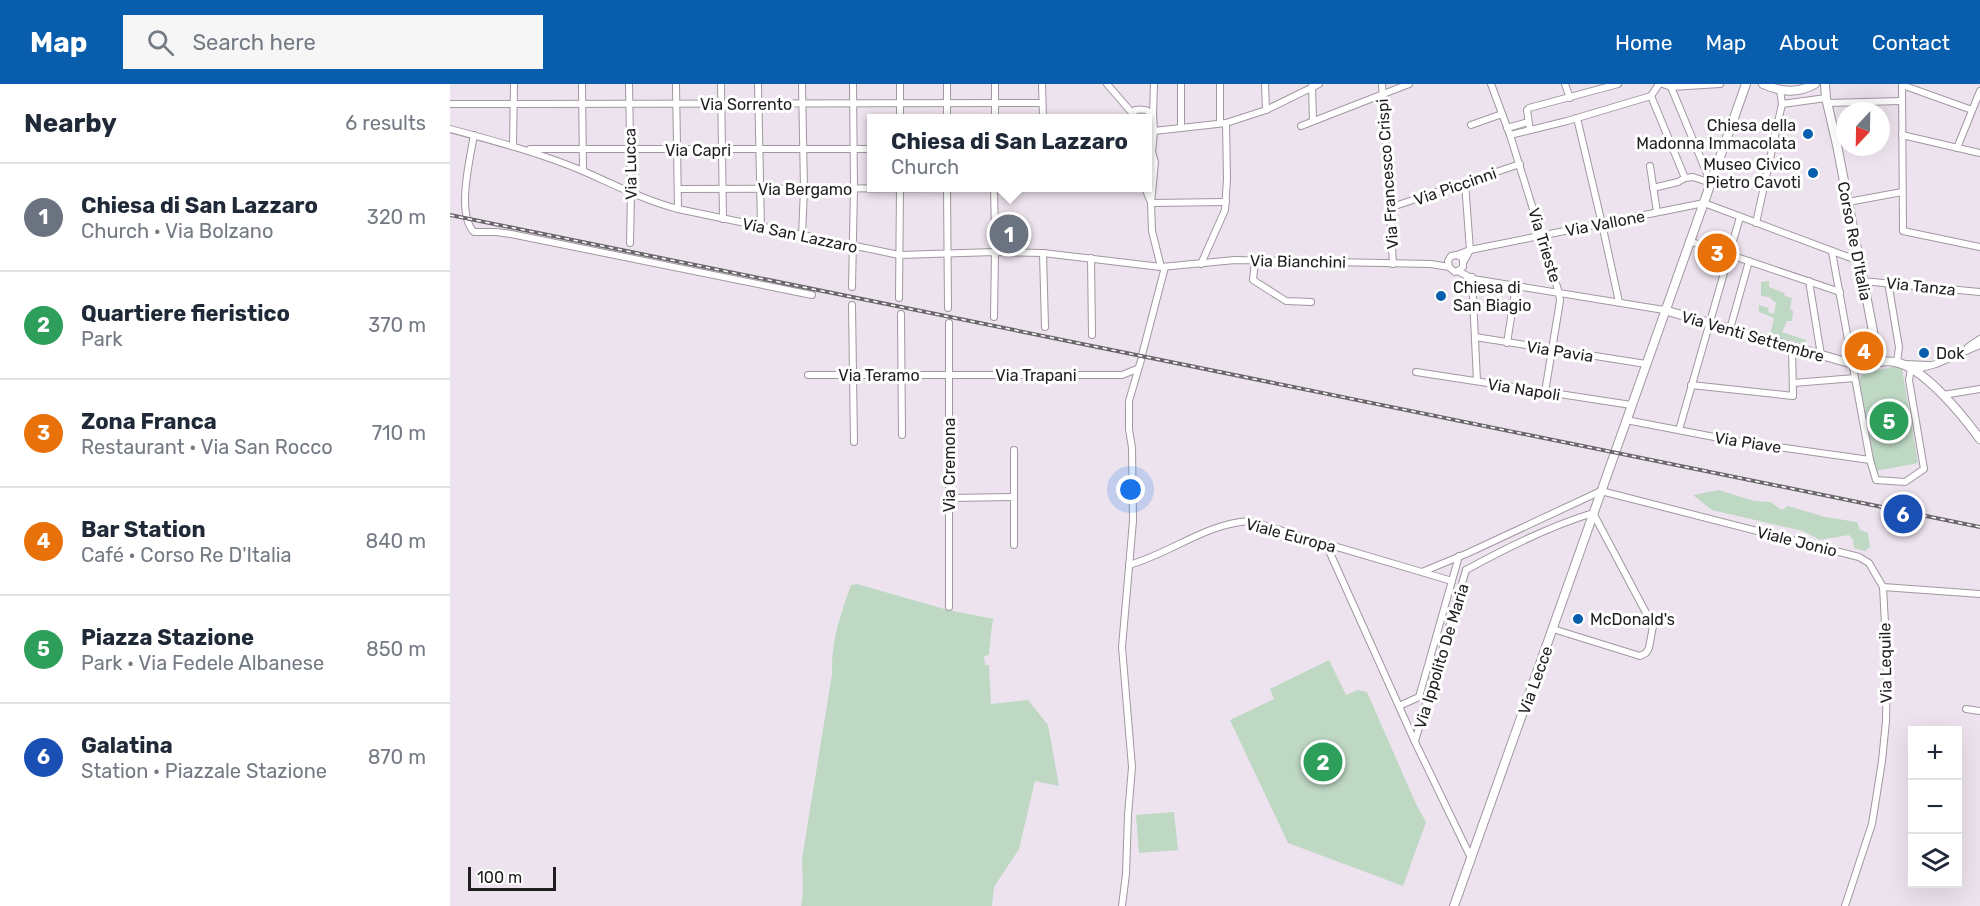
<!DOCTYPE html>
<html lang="en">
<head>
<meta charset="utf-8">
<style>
	:root { --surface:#fff; --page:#f6f6f7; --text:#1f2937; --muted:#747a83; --line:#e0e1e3; --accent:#085eac }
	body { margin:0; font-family:Rubik,sans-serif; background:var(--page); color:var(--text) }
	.controls { position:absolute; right:18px; bottom:18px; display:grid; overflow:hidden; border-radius:0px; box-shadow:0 6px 24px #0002 }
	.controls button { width:54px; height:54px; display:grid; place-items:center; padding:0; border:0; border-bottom:2px solid var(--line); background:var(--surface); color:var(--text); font:30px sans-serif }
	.compass { position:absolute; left:1386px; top:18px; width:54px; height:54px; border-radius:50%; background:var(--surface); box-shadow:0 6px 24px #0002; rotate:202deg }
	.scale { position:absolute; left:18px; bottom:15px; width:88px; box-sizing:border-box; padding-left:6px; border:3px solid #201d21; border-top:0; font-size:16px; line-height:21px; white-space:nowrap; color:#201d21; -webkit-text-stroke:4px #fff; paint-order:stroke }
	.you { position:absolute; left:681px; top:406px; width:21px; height:21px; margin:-15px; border:4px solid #fff; border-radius:50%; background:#1a73e8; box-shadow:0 0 0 9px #1a73e833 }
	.badge { display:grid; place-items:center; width:39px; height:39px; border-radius:50%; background:var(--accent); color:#fff; font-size:20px; font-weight:700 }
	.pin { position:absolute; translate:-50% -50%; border:3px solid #fff; box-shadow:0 2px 6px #0006 }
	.popup { position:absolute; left:417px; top:30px; width:285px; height:78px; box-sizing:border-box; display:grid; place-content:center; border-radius:0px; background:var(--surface); filter:drop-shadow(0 2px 4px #0005); font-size:20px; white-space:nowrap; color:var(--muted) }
	.popup b { font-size:22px; color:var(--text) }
	.popup::after { content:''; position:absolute; left:50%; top:100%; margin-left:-12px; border:12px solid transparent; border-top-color:var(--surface) }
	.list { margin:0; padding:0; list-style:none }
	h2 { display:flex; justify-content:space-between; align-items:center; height:78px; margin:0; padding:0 24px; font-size:26px }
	h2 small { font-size:20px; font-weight:400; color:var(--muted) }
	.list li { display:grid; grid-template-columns:39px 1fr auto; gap:18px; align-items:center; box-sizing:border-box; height:108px; padding:0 24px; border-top:2px solid var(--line) }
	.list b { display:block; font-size:22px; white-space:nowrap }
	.list p { margin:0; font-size:20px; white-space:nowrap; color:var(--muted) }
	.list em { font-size:20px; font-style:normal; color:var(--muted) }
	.icon { flex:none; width:33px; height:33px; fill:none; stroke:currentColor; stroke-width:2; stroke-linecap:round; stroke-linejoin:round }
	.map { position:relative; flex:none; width:1530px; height:822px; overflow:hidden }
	header { display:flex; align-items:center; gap:36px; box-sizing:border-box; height:84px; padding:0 30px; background:var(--accent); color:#fff }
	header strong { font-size:28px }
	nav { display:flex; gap:33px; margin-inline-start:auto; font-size:21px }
	.search { width:420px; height:54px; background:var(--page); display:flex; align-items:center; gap:15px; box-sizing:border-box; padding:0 21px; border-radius:0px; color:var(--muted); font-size:22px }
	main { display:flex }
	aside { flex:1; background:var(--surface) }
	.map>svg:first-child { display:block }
	.green { fill:#bed8c4 }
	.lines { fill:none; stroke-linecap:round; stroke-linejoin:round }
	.minor-casing { stroke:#a197a2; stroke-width:8 }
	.major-casing { stroke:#a197a2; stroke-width:10 }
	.minor { stroke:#fff; stroke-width:6 }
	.major { stroke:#fff; stroke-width:8 }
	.rail-casing { stroke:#6b666c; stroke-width:4 }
	.rail { stroke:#fff; stroke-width:1.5; stroke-dasharray:4.5; stroke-linecap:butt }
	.poi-dot { fill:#085eac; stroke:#fff; stroke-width:2 }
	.labels { text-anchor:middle; stroke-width:6; stroke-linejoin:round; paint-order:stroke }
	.street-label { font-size:16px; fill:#201d21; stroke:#fff }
	.poi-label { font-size:16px; fill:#201d21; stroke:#fff; text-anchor:start }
</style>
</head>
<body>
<header>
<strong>Map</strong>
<div class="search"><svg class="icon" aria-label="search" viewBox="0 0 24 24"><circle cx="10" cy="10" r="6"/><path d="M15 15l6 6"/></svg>Search here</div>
<nav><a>Home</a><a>Map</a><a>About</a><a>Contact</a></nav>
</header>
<main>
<aside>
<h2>Nearby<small>6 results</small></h2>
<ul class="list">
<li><span class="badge" style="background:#6b7280">1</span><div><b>Chiesa di San Lazzaro</b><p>Church · Via Bolzano</p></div><em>320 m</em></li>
<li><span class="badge" style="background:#2e9e5b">2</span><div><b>Quartiere fieristico</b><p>Park</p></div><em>370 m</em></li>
<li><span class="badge" style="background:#e8710a">3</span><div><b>Zona Franca</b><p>Restaurant · Via San Rocco</p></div><em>710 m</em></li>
<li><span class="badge" style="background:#e8710a">4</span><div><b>Bar Station</b><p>Café · Corso Re D'Italia</p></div><em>840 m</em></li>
<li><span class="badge" style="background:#2e9e5b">5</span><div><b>Piazza Stazione</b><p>Park · Via Fedele Albanese</p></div><em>850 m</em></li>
<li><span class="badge" style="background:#1a4fb4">6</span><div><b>Galatina</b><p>Station · Piazzale Stazione</p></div><em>870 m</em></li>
</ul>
</aside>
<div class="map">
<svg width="1530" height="822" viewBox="0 0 1530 822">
	<rect width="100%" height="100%" fill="#ede3ee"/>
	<g class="green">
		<polygon points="1319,197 1319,203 1334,209 1335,212 1342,214 1340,225 1343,227 1342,237 1337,237 1332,248 1356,256 1355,260 1320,251 1324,235 1322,233 1309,228 1309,221 1319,224 1318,228 1324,230 1326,219 1319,213 1311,212 1311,198"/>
		<polygon points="1446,282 1452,285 1468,379 1426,387 1409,295 1413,290"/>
		<polygon points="1269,406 1304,417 1320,418 1332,426 1338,422 1375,433 1407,438 1410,446 1418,449 1420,463 1415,467 1404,464 1403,456 1399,451 1370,456 1353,447 1262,426 1243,411"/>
		<path d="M 407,500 L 498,526 L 544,535 L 542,540 L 539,571 L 534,572 L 535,581 L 539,581 L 541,620 L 578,616 L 598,641 L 609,702 L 585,697 L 569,765 L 544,803 L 542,822 L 351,822 L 353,808 L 352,775 L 382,590 C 381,557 390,532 401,501 Z"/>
		<polygon points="879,576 896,611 908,606 917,608 966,720 976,738 953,802 838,759 780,636 824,615 820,605"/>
		<polygon points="724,728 728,766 689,769 686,731"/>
	</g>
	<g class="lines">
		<g class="minor-casing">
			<g id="minor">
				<polyline points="132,0 133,87"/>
				<polyline points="179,0 181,109 180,159"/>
				<polyline points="226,0 228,125"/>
				<polyline points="271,0 273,135"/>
				<polyline points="308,0 311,143"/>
				<polyline points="352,0 354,105 352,151"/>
				<polyline points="450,0 450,34"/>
				<polyline points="497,0 497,34"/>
				<polyline points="545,0 545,34"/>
				<polyline points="592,0 593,34"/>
				<polyline points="657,0 683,30"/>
				<polyline points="704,0 703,31 704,47 702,68 705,78 701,119 702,147 711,183"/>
				<polyline points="731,0 731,43"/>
				<polyline points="770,0 770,39"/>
				<polyline points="815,0 816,26"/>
				<polyline points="932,0 943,180"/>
				<polyline points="1041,0 1060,51 1109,209 1110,217 1095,308"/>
				<polyline points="1115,0 1120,14"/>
				<polyline points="1213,0 1221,3 1270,0"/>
				<polyline points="1452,0 1453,147 1530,163"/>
				<polyline points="1452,1 1522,26"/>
				<polyline points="862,2 863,37"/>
				<polyline points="1221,3 1261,99"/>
				<polyline points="1201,12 1235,94"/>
				<polyline points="1378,19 1451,17"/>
				<polyline points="0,20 592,19"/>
				<polyline points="1332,20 1376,14"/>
				<path d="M 681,34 L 685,26 C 693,25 697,25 703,31"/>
				<polyline points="1127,34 1152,140 1169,218"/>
				<polyline points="1021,41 1052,30"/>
				<polyline points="851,42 959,0"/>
				<polyline points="1057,44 1078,38"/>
				<path d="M 0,45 C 45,57 90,69 133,87 C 165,101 194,116 228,125 L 449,171 L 545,168 L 593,169 L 711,183 L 785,176 L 981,180 L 999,183 L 1005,188 L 1008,187 L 1013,183 L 1013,174 L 1007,171 L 1001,172 L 998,177 L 999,183"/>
				<polyline points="1080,46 1077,26 1079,24 1168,0"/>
				<polyline points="704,47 776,39 816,26 869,0"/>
				<path d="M 24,51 C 20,75 6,130 24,148 L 46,148 L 61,150 L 362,211"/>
				<polyline points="1060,51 1117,37 1201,12 1209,0"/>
				<polyline points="1452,51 1530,69"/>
				<polyline points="63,61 64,0"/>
				<polyline points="1507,64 1530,7"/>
				<polyline points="80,65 421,65"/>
				<polyline points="1200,82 1207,128"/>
				<polyline points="497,104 498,224"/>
				<polyline points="544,104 545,148"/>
				<polyline points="695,104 700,116"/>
				<polyline points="1203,104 1228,98 1235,94 1243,93 1261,99"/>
				<polyline points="228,105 519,104"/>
				<polyline points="1398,118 1452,108"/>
				<polyline points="701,119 776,118"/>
				<polyline points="939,124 1070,80"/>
				<polyline points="1306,139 1332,20 1330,6"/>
				<polyline points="1239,157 1390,208"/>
				<polyline points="1382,168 1420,376 1426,396 1455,398 1474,385 1459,296 1461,285"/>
				<polyline points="593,169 595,243"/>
				<polyline points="1007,171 1020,166 1254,119 1409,177"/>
				<polyline points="641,174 642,251"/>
				<polyline points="805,176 803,196 836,217 861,218"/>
				<polyline points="1014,177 1020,166 1015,99"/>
				<polyline points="751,180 775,126 777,95 776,39"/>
				<polyline points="1008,187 1023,195 1214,226"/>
				<polyline points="1022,193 1027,297"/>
				<polyline points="1359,197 1371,271"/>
				<polyline points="1412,197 1530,208"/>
				<polyline points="1438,198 1449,263 1447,278"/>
				<polyline points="402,203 404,105 403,0"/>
				<polyline points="449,214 450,104"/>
				<polyline points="402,221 404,358"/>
				<polyline points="451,230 452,351"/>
				<polyline points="544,233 545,168"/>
				<polyline points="1280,245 1299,177"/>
				<polyline points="1025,253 1196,280"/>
				<polyline points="1057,259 1066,202"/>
				<polyline points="1518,263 1530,255"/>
				<polyline points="692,271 715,183"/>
				<polyline points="1455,280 1478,281"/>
				<polyline points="966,288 1181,321"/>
				<polyline points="1467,288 1471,284 1486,280 1530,261"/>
				<polyline points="358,291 672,291 687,285"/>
				<polyline points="1343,299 1405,294"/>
				<polyline points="1241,301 1343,312 1342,262"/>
				<polyline points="1493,311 1530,305"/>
				<polyline points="1176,336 1285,357 1420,376"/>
				<polyline points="1229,346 1290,133"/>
				<polyline points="564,366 564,461"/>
				<polyline points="499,414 564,413"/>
				<polyline points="876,460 965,658 1021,774"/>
				<path d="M 679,481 C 721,469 755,440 799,437 L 1002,497"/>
				<path d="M 1016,486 C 1056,464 1100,442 1143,429 L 1203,542 L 1199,564 L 1196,569 L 1190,572 L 1103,545"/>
				<polyline points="972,488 1018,469 1151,407 1409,473 1419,479 1433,503 1437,576 1436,637 1432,677 1422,740 1395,822"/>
				<polyline points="1433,503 1530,510"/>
				<polyline points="499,523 499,239"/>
				<polyline points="949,622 969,613 1009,472"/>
				<polyline points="1516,625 1530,627"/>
				<polyline points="965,657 1016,486"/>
				<polyline points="672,822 676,790 678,731 682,683 672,563 683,437 682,364 679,345 679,317 691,276"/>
			</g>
		</g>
		<g class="major-casing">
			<g id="major">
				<path d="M 1313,0 C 1331,8 1347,10 1365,0"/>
				<polyline points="1375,0 1376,14 1387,61 1429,278"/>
				<path d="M 1214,226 L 1403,280 C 1417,282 1431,275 1445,278 C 1474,283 1513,332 1530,355"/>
				<polyline points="1004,822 1296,0"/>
			</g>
		</g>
		<use href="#minor" class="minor"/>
		<use href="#major" class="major"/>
		<g class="rail-casing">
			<polyline id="rail" points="0,131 1530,443"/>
		</g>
		<use href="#rail" class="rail"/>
	</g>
	<g class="poi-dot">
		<circle cx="1358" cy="50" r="6"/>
		<circle cx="1363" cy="89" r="6"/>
		<circle cx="991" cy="212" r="6"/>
		<circle cx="1474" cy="269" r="6"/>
		<circle cx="1128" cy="535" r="6"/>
	</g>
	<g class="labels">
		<g class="street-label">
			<text x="296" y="26">Via Sorrento</text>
			<text x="248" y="72">Via Capri</text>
			<text transform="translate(180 80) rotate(-91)" y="6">Via Lucca</text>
			<text transform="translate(937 90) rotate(-94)" y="6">Via Francesco Crispi</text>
			<text transform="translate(1005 102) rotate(-19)" y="6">Via Piccinni</text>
			<text x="355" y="111">Via Bergamo</text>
			<text transform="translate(1155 139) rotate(-11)" y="6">Via Vallone</text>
			<text transform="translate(350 151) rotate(12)" y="6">Via San Lazzaro</text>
			<text transform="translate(1405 157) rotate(79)" y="6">Corso Re D'Italia</text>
			<text transform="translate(1095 161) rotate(73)" y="6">Via Trieste</text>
			<text transform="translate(848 177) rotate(1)" y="6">Via Bianchini</text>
			<text transform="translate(1471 202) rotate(6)" y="6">Via Tanza</text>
			<text transform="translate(1303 252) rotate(16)" y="6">Via Venti Settembre</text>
			<text transform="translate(1110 267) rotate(9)" y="6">Via Pavia</text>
			<text x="429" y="297">Via Teramo</text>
			<text x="586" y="297">Via Trapani</text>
			<text transform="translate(1074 305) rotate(9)" y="6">Via Napoli</text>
			<text transform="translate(1298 358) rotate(9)" y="6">Via Piave</text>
			<text transform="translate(499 381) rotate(-90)" y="6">Via Cremona</text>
			<text transform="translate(841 451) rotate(15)" y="6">Viale Europa</text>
			<text transform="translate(1347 457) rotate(14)" y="6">Viale Jonio</text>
			<text transform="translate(991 572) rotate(-73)" y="6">Via Ippolito De Maria</text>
			<text transform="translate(1435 579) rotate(-91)" y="6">Via Lequile</text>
			<text transform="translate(1085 596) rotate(-70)" y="6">Via Lecce</text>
		</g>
		<g class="poi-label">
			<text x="1346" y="47" text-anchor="end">Chiesa della<tspan x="1346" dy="18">Madonna Immacolata</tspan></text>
			<text x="1351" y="86" text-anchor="end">Museo Civico<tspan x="1351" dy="18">Pietro Cavoti</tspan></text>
			<text x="1003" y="209">Chiesa di<tspan x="1003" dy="18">San Biagio</tspan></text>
			<text x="1486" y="275">Dok</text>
			<text x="1140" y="541">McDonald's</text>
		</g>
	</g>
</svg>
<div class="controls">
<button>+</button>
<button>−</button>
<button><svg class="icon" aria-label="layers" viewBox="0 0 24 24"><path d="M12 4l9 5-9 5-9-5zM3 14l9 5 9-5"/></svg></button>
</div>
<svg class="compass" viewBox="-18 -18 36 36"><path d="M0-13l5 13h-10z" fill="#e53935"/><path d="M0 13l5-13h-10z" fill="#747a83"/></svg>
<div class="scale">100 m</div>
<div class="you"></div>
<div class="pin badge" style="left:559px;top:150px;background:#6b7280">1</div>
<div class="popup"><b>Chiesa di San Lazzaro</b>Church</div>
<div class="pin badge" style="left:873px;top:678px;background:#2e9e5b">2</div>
<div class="pin badge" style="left:1267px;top:169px;background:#e8710a">3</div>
<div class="pin badge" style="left:1414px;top:267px;background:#e8710a">4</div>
<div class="pin badge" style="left:1439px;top:337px;background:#2e9e5b">5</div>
<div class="pin badge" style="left:1453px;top:430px;background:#1a4fb4">6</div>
</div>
</main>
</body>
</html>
